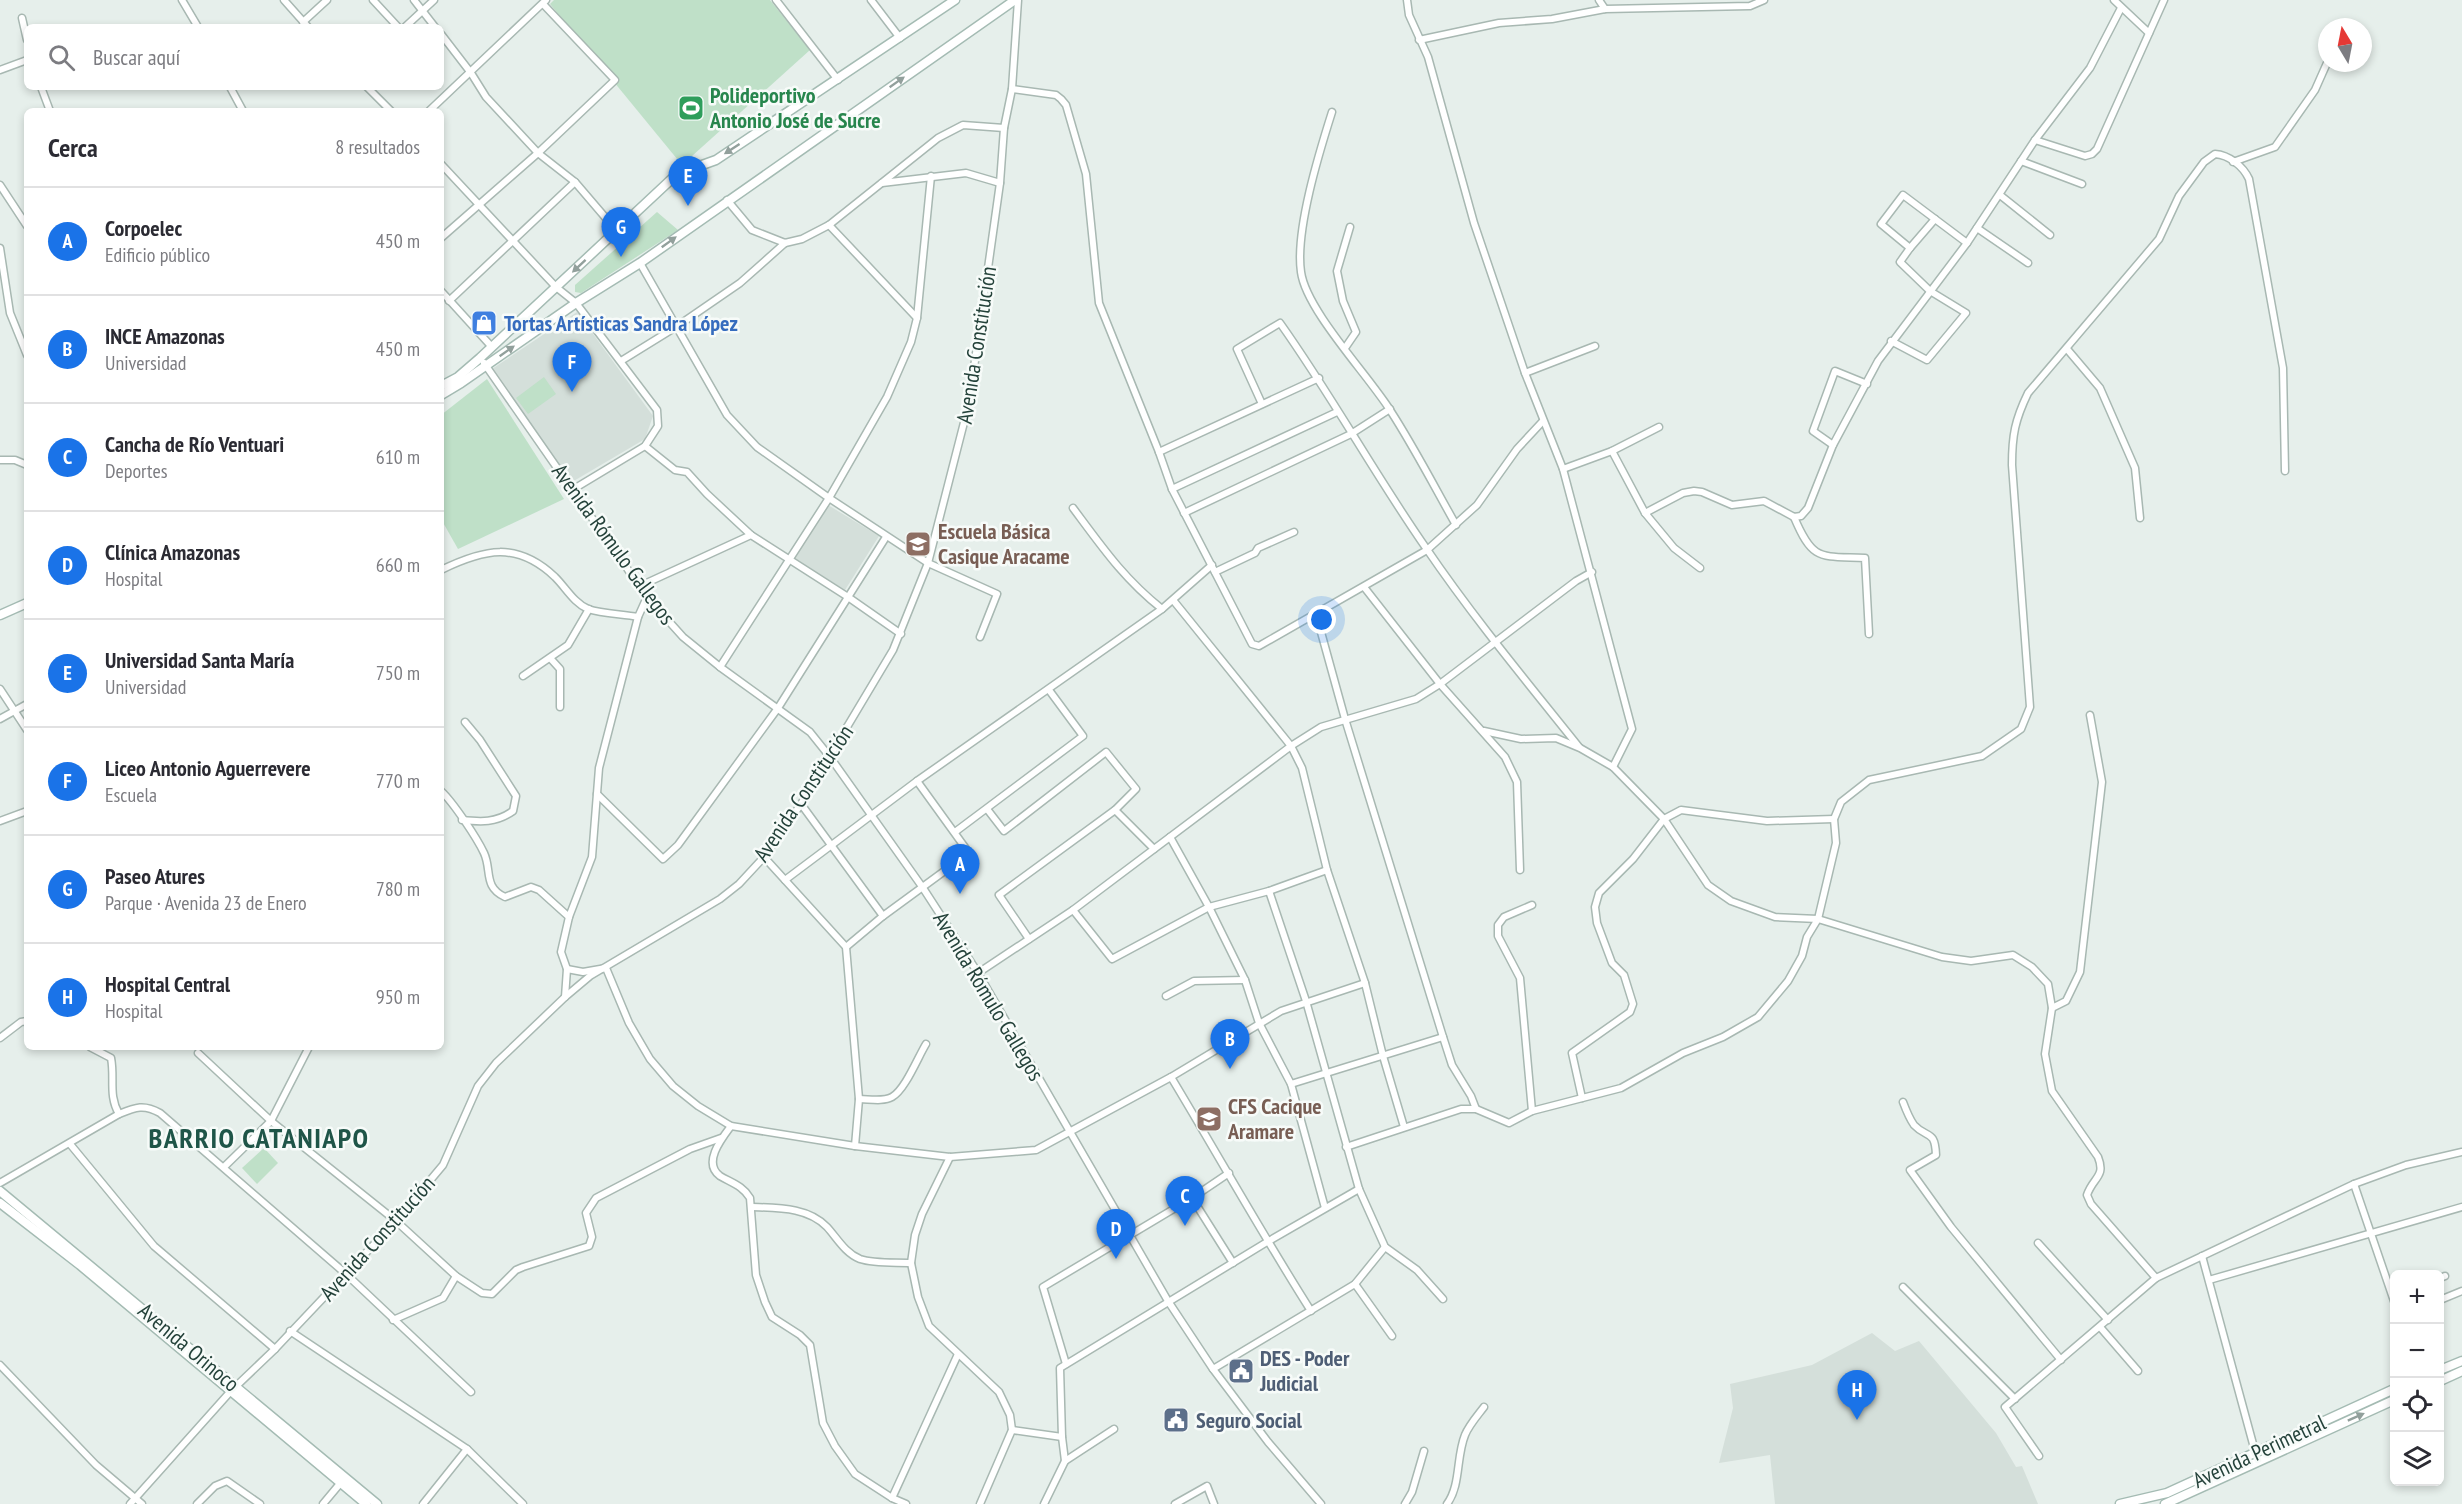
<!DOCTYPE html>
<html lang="es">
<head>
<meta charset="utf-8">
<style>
	:root { --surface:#fff; --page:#f7f7f7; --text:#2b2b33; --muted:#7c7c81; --line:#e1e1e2; --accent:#1a73e8 }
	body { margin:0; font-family:"PT Sans Narrow",sans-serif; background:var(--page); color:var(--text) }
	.controls { position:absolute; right:18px; bottom:18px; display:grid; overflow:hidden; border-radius:9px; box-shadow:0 3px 9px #0003 }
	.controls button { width:54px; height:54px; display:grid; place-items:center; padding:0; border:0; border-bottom:2px solid var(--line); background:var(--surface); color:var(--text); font:30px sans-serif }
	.compass { position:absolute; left:2318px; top:18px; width:54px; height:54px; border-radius:50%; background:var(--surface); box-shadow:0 3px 9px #0003; rotate:350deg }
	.you { position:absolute; left:1322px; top:620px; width:21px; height:21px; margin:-15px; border:4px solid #fff; border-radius:50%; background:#1a73e8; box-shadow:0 0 0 9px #1a73e833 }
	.badge { display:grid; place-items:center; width:39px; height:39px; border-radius:50%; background:var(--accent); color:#fff; font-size:20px; font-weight:700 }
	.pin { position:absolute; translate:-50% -50px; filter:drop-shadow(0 2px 3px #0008) }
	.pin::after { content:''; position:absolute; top:32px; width:21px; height:18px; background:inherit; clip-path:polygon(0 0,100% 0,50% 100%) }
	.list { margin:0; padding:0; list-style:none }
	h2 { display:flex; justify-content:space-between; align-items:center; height:78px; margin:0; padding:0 24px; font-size:26px }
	h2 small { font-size:20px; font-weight:400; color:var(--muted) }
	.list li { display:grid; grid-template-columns:39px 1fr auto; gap:18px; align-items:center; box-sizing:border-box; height:108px; padding:0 24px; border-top:2px solid var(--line) }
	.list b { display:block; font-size:22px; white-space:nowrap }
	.list p { margin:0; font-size:20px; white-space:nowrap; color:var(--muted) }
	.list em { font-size:20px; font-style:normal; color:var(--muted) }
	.icon { flex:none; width:33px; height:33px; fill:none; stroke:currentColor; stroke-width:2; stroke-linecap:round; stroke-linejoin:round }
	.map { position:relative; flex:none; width:2462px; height:1504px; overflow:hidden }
	.search { position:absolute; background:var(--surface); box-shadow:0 3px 9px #0003; left:24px; top:24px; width:420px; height:66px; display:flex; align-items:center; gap:15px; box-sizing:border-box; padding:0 21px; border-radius:9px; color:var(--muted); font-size:22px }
	.panel { position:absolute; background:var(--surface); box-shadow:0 3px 9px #0003; left:24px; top:108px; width:420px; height:942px; border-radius:9px }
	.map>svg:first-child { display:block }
	.built { fill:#d4dfda }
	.green { fill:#bfe0c8 }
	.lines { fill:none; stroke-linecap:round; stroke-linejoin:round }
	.minor-casing { stroke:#a8b8b2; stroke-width:9 }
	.secondary-casing { stroke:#a4bbb3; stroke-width:11 }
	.minor { stroke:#fff; stroke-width:6 }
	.secondary { stroke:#fff; stroke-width:8 }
	.oneway { fill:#92a09c }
	.labels { text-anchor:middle; stroke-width:5; stroke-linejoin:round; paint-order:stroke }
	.leisure-label { font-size:22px; font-weight:bold; fill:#27864d; stroke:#f7fbf9; text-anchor:start }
	.shop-label { font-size:22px; font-weight:bold; fill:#366cbe; stroke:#f7fbf9; text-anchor:start }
	.street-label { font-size:22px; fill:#24423a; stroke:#f7fbf9 }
	.education-label { font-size:22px; font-weight:bold; fill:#785e54; stroke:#f7fbf9; text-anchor:start }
	.service-label { font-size:22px; font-weight:bold; fill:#4e5e75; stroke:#f7fbf9; text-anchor:start }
	.district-label { font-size:28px; font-weight:bold; letter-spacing:1.5px; fill:#1f5548; stroke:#f7fbf9 }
</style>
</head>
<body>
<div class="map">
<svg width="2462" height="1504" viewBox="0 0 2462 1504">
	<rect width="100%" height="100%" fill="#e6efeb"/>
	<g class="built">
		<polygon points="577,312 653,416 645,439 572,482 492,369"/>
		<polygon points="828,505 879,536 845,590 794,558"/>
		<polygon points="1872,1333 1895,1351 1919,1341 1996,1433 2016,1467 2022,1466 2038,1504 1775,1504 1770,1455 1719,1463 1733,1408 1730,1384 1812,1365"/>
	</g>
	<g class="green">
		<polygon points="554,0 770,0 810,50 682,165 550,4"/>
		<polygon points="657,212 678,230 581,293 575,292 575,285"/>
		<polygon points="544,377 556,394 528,414 516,398"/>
		<polygon points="487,379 564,499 458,549 441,519 441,415"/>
		<polygon points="264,1148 278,1163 257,1184 242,1168"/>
	</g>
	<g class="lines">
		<g class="minor-casing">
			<g id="minor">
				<polyline points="182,0 198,27"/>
				<polyline points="284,0 308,27"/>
				<polyline points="373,0 398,27"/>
				<polyline points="414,0 435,27"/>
				<polyline points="776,0 838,80"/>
				<polyline points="871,0 900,38"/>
				<polyline points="1407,0 1409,15 1428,57 1474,223 1525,373 1563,469 1632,729 1613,767"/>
				<polyline points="1599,0 1605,9"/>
				<polyline points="2114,0 2149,33"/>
				<polyline points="22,18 27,40"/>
				<polyline points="303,22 327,0"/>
				<polyline points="405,27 434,0"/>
				<polyline points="441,34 471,73 486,97 538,153 575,182 616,230"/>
				<polyline points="1419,40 1499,23 1552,19 1605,9 1750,6 1764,0"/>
				<polyline points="0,70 27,60"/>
				<polyline points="41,87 50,111"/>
				<polyline points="230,87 243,111"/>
				<polyline points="367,87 391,111"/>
				<polyline points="1012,89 1056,95 1061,99 1066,105 1086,174 1099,303 1159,452 1172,489 1252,644 1259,646 1427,550 1477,505 1517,449 1543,421"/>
				<polyline points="429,111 546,0"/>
				<path d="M 1332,112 C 1319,153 1295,231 1301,272 C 1306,310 1368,375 1390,410 C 1414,447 1434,486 1456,525"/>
				<polyline points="2035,140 2085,156 2092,154 2097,149 2164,0"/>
				<polyline points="2021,161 2082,184"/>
				<polyline points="2233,162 2275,147 2315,90 2327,63"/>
				<polyline points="441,164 556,287 576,303 657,410 658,426 645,446 572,490"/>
				<polyline points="882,183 966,173 1000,183"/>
				<polyline points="0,185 27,226"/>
				<polyline points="2000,195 2050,235"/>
				<polyline points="727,200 752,230 785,243 802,239 829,225 938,138 963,125 1004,128"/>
				<polyline points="829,225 917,318"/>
				<polyline points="1977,228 2028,263"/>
				<polyline points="441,238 538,153 615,80 543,4"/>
				<polyline points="0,248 10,313 27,355"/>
				<polyline points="1910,248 1935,219"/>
				<polyline points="640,263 727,415 757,447 829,498 928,563 997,594 980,637"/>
				<polyline points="441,291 491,346"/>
				<polyline points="449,301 575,182"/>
				<polyline points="1891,341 1927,360 1966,313 1930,291 1900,262 1910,248 1881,224 1903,195 1967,243"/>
				<polyline points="1345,348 1356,332 1343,301 1337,271 1350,227"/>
				<polyline points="2067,349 2100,388 2135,468 2140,518"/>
				<polyline points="621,361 676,327 740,283 785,243"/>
				<polyline points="484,363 647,597 683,637 720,667 810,732 830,757 923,888 978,973 1168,1301 1213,1369 1268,1442 1321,1504"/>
				<polyline points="1525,373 1595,346"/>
				<path d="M 1262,404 L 1237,349 L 1280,323 C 1332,396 1375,475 1426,548 C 1473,617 1527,682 1579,747"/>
				<polyline points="1833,445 1813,431 1835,371 1867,384"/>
				<polyline points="645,446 675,470 687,472 707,494 751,535 848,597 901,634"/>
				<polyline points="1612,451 1645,513 1674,548 1700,568"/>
				<polyline points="1159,452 1319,378"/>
				<polyline points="0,460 15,460 27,465"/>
				<polyline points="1563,469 1612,451 1659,427"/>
				<polyline points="1172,489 1337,412"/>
				<path d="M 1073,508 C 1102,547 1124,579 1162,609"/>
				<polyline points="1184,513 1351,434 1390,409"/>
				<polyline points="1645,513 1683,493 1694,491 1702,492 1732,505 1764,501 1794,517 1801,516 1808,508 1833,445 1878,361 1967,243 2035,140 2090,68 2121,8"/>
				<path d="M 1794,517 C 1813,562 1820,556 1865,558 L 1869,634"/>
				<path d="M 441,570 C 484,549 517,541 555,577 C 566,588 574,603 588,609 C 603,614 623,614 638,617"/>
				<polyline points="1215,572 1255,553 1258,548 1294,532"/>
				<polyline points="640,586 751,535"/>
				<polyline points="1364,587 1440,684 1505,757 1517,782 1520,870"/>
				<polyline points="1173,600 1291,746 1302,768 1327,870 1365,983 1383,1056 1404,1127"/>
				<polyline points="1316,614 1345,719 1443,1037 1452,1065 1471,1096 1476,1109"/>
				<polyline points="550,658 560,669 560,707"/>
				<polyline points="720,667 829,498 887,397 911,342 917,318 931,176"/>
				<polyline points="523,676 568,645 589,609"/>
				<polyline points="0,689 27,730"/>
				<polyline points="0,719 27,704"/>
				<path d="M 1484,731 L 1521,739 L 1556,738 L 1580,748 L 1613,767 L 1664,819 L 1708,885 L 1731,901 L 1775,917 L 1818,919 L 1942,957 L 1971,961 L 2013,955 L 2032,967 L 2048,984 L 2052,1008 L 2045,1054 L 2052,1091 L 2098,1157 C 2106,1177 2093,1177 2087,1195 L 2091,1204 L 2156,1278"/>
				<path d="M 441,791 C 453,802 477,838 484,853 C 492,870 483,887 505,897 L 531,887 L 539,890 L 569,917"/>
				<polyline points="597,794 663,859 678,845 778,708 886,537"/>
				<polyline points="801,804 883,916"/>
				<polyline points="987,809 1004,831 1106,752 1136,789 1115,810"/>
				<path d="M 462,820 C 481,822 496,823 513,811 L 516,796 L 480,740 L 465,722"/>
				<polyline points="0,821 27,811"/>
				<polyline points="955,832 1083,736 1049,690"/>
				<polyline points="1170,837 1209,907 1245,980 1259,1023 1291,1084 1325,1208"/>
				<polyline points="764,857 846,947 859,1099 855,1146"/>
				<polyline points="785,880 917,781 1162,609 1212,565"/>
				<polyline points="1269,891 1306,1001 1359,1189 1385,1247 1417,1270 1443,1299"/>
				<polyline points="1532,905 1504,917 1498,925 1498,936 1520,978 1532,1111"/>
				<polyline points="1073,910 1112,959 1209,907 1269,891 1327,870"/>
				<polyline points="1029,939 999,895 1115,810 1154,849"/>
				<polyline points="846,947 883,916 969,853 917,781"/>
				<polyline points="567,969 583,972 606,968 629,1023 650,1059 673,1086 698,1106 731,1126 855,1146 950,1157 1036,1150 1171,1077 1281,1011 1365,983"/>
				<polyline points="978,973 1073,910 1291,746 1321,727 1416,699 1440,684 1576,581 1592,572"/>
				<polyline points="1166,996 1194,981 1245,980"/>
				<polyline points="565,997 567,969 561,952 569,917 592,857 599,768 638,617 647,597"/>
				<polyline points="2052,1008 2066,1001 2080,972 2102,782 2090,715"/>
				<polyline points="0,1038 21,1022 27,1021"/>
				<path d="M 90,1047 L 111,1058 C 115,1078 108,1095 119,1114"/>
				<polyline points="198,1053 271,1121 396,1221 456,1276 482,1293 492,1294 516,1270 523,1267 589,1246 592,1237 586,1213 596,1198 690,1149 721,1138"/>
				<path d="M 1171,1077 C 1218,1155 1262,1234 1311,1311"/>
				<polyline points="1291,1084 1443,1037"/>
				<polyline points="1582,1098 1572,1053 1630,1012 1633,1004 1624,975 1612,963 1597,923 1595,907 1599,893 1633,859 1664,819 1681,810 1767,821 1834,819"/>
				<path d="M 859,1099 C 869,1099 883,1102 892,1097 C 905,1090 918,1057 926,1044"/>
				<path d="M 1903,1102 C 1906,1110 1909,1118 1914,1125 C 1927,1139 1935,1129 1936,1155 L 1910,1170 L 1951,1227 L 2061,1360"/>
				<path d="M 731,1126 C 722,1138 702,1163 720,1176 C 732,1183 743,1186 750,1198 L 756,1275 L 765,1302 L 772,1317 L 800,1335 L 810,1345 L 823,1423 L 835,1446 L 855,1474 L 892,1498 L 906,1504"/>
				<polyline points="70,1144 154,1246 275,1349"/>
				<path d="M 1346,1147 L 1461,1109 L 1476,1109 L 1509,1123 L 1532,1111 L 1621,1088 L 1683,1053 L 1723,1037 L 1758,1017 L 1788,981 L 1802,956 L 1807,937 L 1818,919 L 1836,843 L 1834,819 L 1841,802 L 1869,780 L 1982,756 L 2021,729 L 2030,707 L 2012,465 C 2012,435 2015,420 2028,393 L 2159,239 L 2179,196 L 2204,162 L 2215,154 C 2229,155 2243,166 2249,179 L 2283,368 L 2285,471"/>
				<polyline points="950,1157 922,1214 915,1235 911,1263 918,1297 929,1326 999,1392 1010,1415 1012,1430 980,1504"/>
				<polyline points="224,1167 271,1121 309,1047"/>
				<path d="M 0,1183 L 119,1114 C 136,1107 144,1104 160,1113 L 346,1274 L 471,1392"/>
				<polyline points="2354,1184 2394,1301"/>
				<polyline points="1192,1198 1233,1263"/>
				<path d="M 752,1207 C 778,1208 808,1207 827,1227 C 837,1238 845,1253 860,1259 C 875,1264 896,1262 911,1263"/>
				<polyline points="2038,1243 2108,1320"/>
				<polyline points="2202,1256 2256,1455"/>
				<polyline points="2440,1278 2445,1276"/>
				<polyline points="2209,1280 2462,1207"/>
				<polyline points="1355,1284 1392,1336"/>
				<polyline points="1903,1287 2015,1399"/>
				<polyline points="2440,1300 2462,1291"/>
				<polyline points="393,1320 443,1298 456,1276"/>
				<polyline points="2100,1327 2138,1371"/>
				<polyline points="290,1331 467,1449 523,1504"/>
				<polyline points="1066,1364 1043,1287 1192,1198 1229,1173"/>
				<polyline points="0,1365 96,1465 142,1504"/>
				<polyline points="1213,1369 1355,1284 1385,1247"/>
				<polyline points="1012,1430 1062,1437"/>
				<polyline points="2039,1456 2005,1407 2156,1278 2354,1184 2406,1165 2462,1152"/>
				<polyline points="1065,1461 1114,1429"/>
				<polyline points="892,1498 958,1354"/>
				<polyline points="130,1504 230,1392 275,1349 396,1221 443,1165 478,1086 496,1063 565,997 590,976 720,899 739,884 764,857 801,804 893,650 928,563 969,403 1000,183 1004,128 1012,89 1018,0"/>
				<polyline points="197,1504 215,1486 227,1481 260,1504"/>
				<polyline points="323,1504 343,1480"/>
				<polyline points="423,1504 467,1449"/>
				<polyline points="1044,1504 1065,1461 1062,1437 1060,1368 1267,1242 1359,1189"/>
				<polyline points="1175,1504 1207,1486 1214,1504"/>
				<polyline points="1405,1504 1412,1492 1424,1451"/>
				<path d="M 1447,1504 C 1461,1485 1456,1457 1465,1435 C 1469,1425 1478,1415 1484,1407"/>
			</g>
		</g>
		<g class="secondary-casing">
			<g id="secondary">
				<polyline points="441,386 458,377 480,358 677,174 716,160 955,0"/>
				<polyline points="441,395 461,383 576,303 640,263 1015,0"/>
				<polyline points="0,615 27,603"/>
				<polyline points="0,1191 377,1504"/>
				<polyline points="0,1203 80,1265 366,1504"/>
				<polyline points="2440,1370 2462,1361"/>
				<polyline points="2440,1381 2462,1371"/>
				<polyline points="2120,1504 2167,1493 2394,1389"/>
				<polyline points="2165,1504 2394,1400"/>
			</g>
		</g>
		<use href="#minor" class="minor"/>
		<use href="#secondary" class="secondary"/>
	</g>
	<defs><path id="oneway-solid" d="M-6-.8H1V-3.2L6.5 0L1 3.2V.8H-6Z" transform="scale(1.5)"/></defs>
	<g class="oneway">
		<use href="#oneway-solid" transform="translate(897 82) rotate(-35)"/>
		<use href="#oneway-solid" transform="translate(732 149) rotate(147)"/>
		<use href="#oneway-solid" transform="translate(669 242) rotate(-36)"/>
		<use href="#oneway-solid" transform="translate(579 266) rotate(137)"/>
		<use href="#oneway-solid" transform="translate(507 351) rotate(-35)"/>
		<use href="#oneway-solid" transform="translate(2356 1417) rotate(-24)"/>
	</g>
	<defs>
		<g id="stadium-square" transform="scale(1.35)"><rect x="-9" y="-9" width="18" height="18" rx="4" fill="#2e9e5b" stroke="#f7fbf9"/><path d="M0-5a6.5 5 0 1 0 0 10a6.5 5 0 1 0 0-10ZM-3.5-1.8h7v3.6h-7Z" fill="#fff"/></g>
		<g id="shop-square" transform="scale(1.35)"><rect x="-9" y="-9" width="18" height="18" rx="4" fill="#3f7fe0" stroke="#f7fbf9"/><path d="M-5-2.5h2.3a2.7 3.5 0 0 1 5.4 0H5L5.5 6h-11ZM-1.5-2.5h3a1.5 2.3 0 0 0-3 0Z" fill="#fff"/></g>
		<g id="school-square" transform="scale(1.35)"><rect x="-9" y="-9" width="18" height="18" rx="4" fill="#8d6e63" stroke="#f7fbf9"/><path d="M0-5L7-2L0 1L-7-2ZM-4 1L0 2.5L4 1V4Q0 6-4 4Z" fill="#fff"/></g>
		<g id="university-square" transform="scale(1.35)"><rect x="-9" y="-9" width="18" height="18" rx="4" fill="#8d6e63" stroke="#f7fbf9"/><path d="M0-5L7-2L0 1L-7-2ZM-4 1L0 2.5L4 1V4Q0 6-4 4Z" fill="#fff"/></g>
		<g id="civic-square" transform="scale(1.35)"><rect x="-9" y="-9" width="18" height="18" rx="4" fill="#5c6f8a" stroke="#f7fbf9"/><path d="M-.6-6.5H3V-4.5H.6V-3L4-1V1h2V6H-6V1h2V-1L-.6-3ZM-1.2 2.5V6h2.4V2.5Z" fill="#fff"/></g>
	</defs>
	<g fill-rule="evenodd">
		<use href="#stadium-square" x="691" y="108"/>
		<use href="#shop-square" x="484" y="323"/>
		<use href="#school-square" x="918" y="544"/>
		<use href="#university-square" x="1209" y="1119"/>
		<use href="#civic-square" x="1241" y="1371"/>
		<use href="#civic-square" x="1176" y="1420"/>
	</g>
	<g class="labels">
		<g class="leisure-label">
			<text x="710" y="103">Polideportivo<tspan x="710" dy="25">Antonio José de Sucre</tspan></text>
		</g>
		<g class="shop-label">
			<text x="504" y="331">Tortas Artísticas Sandra López</text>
		</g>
		<g class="street-label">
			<text transform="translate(976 345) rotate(-81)" y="8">Avenida Constitución</text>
			<text transform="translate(614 544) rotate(54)" y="8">Avenida Rómulo Gallegos</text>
			<text transform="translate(803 793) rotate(-56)" y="8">Avenida Constitución</text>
			<text transform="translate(989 996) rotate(59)" y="8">Avenida Rómulo Gallegos</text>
			<text transform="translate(377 1238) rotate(-48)" y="8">Avenida Constitución</text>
			<text transform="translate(189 1347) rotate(40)" y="8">Avenida Orinoco</text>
			<text transform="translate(2259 1451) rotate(-25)" y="8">Avenida Perimetral</text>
		</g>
		<g class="education-label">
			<text x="938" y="539">Escuela Básica<tspan x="938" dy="25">Casique Aracame</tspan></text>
			<text x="1228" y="1114">CFS Cacique<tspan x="1228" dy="25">Aramare</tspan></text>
		</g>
		<g class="service-label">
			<text x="1260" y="1366">DES - Poder<tspan x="1260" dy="25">Judicial</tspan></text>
			<text x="1196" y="1428">Seguro Social</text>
		</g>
		<g class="district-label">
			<text x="259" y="1148">BARRIO CATANIAPO</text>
		</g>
	</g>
</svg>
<div class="controls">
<button>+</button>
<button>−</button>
<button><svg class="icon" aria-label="locate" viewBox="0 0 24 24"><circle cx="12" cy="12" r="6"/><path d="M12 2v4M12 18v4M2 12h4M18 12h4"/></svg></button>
<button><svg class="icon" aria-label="layers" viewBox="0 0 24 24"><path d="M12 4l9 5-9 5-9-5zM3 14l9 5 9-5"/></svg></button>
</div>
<svg class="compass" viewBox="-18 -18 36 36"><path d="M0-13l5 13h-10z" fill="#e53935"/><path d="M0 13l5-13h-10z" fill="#7c7c81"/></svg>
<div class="you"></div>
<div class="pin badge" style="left:960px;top:894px">A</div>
<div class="pin badge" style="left:1230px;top:1069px">B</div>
<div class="pin badge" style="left:1185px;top:1226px">C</div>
<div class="pin badge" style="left:1116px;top:1259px">D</div>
<div class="pin badge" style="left:688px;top:206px">E</div>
<div class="pin badge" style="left:572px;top:392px">F</div>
<div class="pin badge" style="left:621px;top:257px">G</div>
<div class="pin badge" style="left:1857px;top:1420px">H</div>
<div class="search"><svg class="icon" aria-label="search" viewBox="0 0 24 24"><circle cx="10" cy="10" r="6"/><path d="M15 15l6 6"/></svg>Buscar aquí</div>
<section class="panel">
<h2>Cerca<small>8 resultados</small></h2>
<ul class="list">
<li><span class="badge">A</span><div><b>Corpoelec</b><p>Edificio público</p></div><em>450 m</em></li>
<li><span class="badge">B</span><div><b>INCE Amazonas</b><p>Universidad</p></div><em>450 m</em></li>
<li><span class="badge">C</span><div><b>Cancha de Río Ventuari</b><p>Deportes</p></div><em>610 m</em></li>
<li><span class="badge">D</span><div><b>Clínica Amazonas</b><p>Hospital</p></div><em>660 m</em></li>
<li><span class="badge">E</span><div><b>Universidad Santa María</b><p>Universidad</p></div><em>750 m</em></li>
<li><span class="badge">F</span><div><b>Liceo Antonio Aguerrevere</b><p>Escuela</p></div><em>770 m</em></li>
<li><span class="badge">G</span><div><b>Paseo Atures</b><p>Parque · Avenida 23 de Enero</p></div><em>780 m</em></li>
<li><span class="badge">H</span><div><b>Hospital Central</b><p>Hospital</p></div><em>950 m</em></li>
</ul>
</section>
</div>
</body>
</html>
